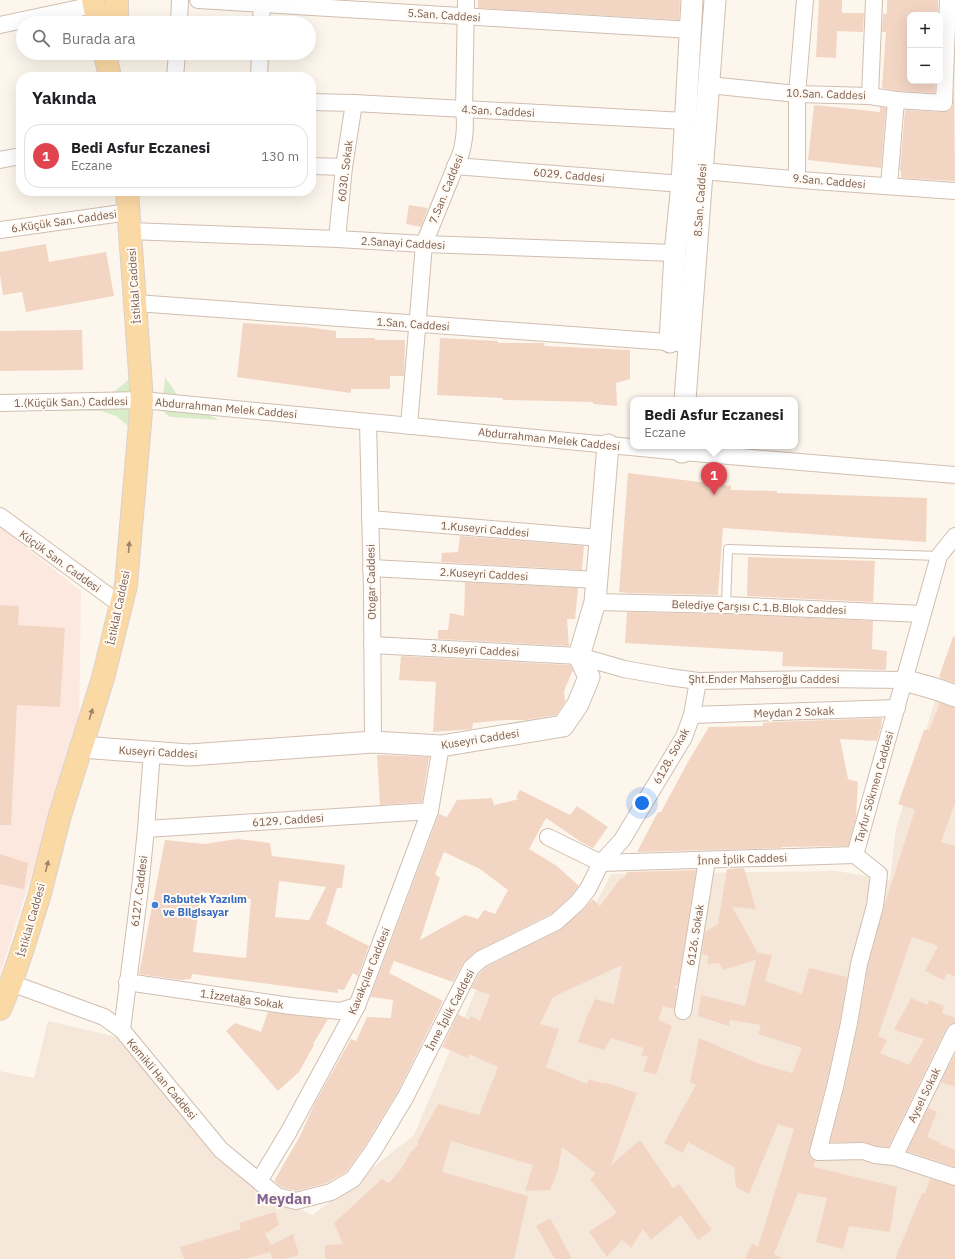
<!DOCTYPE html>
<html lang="tr">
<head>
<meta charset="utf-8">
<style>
	:root { --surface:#fff; --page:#f6f6f6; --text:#202124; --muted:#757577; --line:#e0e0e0; --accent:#e76f51 }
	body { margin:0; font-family:"IBM Plex Sans",sans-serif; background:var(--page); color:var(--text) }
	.controls { position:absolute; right:12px; top:12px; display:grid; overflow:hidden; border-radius:8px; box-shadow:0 4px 16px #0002 }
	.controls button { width:36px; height:36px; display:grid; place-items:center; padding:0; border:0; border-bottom:1px solid var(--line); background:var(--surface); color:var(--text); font:20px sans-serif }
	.you { position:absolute; left:642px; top:803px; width:14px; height:14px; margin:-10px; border:3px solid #fff; border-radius:50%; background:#1a73e8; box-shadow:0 0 0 6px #1a73e833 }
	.badge { display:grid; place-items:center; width:26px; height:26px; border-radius:50%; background:var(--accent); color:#fff; font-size:13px; font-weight:700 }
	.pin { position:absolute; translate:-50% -33px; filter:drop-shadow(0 1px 2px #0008) }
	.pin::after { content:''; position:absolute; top:21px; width:14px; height:12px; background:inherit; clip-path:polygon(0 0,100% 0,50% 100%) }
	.popup { position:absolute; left:630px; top:397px; width:168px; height:52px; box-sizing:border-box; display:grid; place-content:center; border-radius:8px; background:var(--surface); filter:drop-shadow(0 1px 3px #0005); font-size:13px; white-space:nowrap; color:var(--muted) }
	.popup b { font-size:15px; color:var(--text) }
	.popup::after { content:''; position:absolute; left:50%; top:100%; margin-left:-8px; border:8px solid transparent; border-top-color:var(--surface) }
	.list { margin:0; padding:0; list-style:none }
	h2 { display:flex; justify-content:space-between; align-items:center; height:52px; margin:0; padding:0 16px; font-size:17px }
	h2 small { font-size:13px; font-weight:400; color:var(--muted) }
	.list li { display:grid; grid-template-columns:26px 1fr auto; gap:12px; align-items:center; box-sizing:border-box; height:64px; margin:0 8px 8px; padding:0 8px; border:1px solid var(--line); border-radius:16px }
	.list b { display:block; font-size:15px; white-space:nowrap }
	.list p { margin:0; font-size:13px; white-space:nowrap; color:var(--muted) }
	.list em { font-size:13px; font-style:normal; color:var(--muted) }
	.icon { flex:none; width:22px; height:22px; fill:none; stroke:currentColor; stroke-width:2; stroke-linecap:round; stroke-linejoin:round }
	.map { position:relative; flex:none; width:955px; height:1259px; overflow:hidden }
	.search { position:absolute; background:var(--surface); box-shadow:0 4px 16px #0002; left:16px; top:16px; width:300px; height:44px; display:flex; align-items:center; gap:10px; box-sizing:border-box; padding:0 14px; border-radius:22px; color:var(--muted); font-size:15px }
	.panel { position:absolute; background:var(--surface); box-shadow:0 4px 16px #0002; left:16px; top:72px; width:300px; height:124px; border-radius:16px }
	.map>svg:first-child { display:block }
	.residential { fill:#f5e8da }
	.commercial { fill:#fde8e0 }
	.green { fill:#d8ecc9 }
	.building { fill:#f3d5c3; fill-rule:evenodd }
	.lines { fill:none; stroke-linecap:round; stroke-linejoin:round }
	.service-casing { stroke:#d1beb0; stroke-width:10 }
	.minor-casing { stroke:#d1beb0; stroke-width:18 }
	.tertiary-casing { stroke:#d1beb0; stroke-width:23 }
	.primary-casing { stroke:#dad1cd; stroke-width:24 }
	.service { stroke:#fff; stroke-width:8 }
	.minor { stroke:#fff; stroke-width:16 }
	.tertiary { stroke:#fff; stroke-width:21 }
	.primary { stroke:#fbd9a5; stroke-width:22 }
	.oneway { fill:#a18267 }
	.shop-dot { fill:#3f7fe0; stroke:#fffaf3; stroke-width:1.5 }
	.labels { text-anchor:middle; stroke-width:4; stroke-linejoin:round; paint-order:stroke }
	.street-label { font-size:11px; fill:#7a5c4d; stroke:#fffaf3 }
	.shop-label { font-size:11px; font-weight:bold; fill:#366cbe; stroke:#fffaf3; text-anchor:start }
	.district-label { font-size:15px; font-weight:bold; fill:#846695; stroke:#fffaf3 }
</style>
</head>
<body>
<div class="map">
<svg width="955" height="1259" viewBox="0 0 955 1259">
	<rect width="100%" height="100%" fill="#fdf6ec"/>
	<polygon class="residential" points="955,635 955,1259 0,1259 0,1071 34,1078 48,1021 117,1037 261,1194 313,1215 414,1135 485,969 591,913 611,874 837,871 890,880 896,828"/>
	<polygon class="commercial" points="0,527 81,591 79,726 0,974"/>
	<g class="green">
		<polygon points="143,363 137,438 127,425 116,416 101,411 34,410 110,395 127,381"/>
		<polygon points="165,377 178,396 191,406 219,420 170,417 165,413 162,406"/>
	</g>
	<g class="building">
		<polygon points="478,0 680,0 679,20 478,8"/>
		<polygon points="819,0 842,0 842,13 864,13 863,32 837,31 836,58 816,57"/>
		<polygon points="887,0 938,0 938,15 910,15 909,40 910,40 910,81 935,81 935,93 897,91 882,88 886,32 882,32 883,14 887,14"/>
		<polygon points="954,81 955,181 901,178 901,170 900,170 905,110 943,112 949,111 952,108 953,104"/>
		<polygon points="814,105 880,112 880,107 886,108 881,168 808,160"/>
		<polygon points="409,205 428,208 421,227 406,224"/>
		<polygon points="46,244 49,262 106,252 114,296 26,312 22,292 3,295 0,275 0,252"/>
		<polygon points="243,323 306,327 336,331 336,338 375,338 375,340 405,340 404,376 390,376 390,389 351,389 351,393 237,377"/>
		<polygon points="82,330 83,370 0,371 0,331"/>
		<polygon points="440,338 498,341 498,343 545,343 544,346 630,350 630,379 616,383 617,406 593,404 593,402 503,400 503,398 437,395"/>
		<polygon points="628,473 731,486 731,490 777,491 777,493 927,498 926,542 723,528 718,595 628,593 619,592"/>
		<polygon points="460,536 584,546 582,570 441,562 442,553 458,552"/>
		<polygon points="748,557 875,561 873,602 747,596"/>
		<polygon points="465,582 578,588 575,619 567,619 569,646 438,639 438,630 448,630 450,613 464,616"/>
		<polygon points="0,605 19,606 18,625 65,628 60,707 17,705 11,825 0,825"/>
		<polygon points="627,612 726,614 873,621 872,649 887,651 886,670 782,666 783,652 625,643"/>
		<polygon points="953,637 955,637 955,683 939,677"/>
		<polygon points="401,656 570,665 573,670 564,691 565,702 556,715 525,720 505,720 473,723 472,729 433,732 436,682 399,680"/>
		<polygon points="940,703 955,708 955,803 941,842 955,846 955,977 947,973 944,980 925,971 938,946 912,937 878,1036 887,1040 880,1053 909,1065 924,1039 894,1030 911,998 928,1005 929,1000 944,1006 942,1013 955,1018 955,1023 950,1024 946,1028 888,1147 877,1146 863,1142 830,1142 844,1089 858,1025 868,966 885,903 915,810 898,804 924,730 929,730"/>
		<polygon points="882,718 881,727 877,741 840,739 848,779 858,782 856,817 848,846 781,847 781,848 637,852 658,812 661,812 689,760 709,727 763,726 763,723 773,722"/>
		<polygon points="377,755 429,757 422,802 380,805"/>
		<path d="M 520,790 L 570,815 L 577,806 L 608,827 L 593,848 L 581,842 L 546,818 L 529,849 L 557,866 L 579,886 L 571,896 L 551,914 L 475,952 L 463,963 L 453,982 L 394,961 L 389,973 L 443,1001 L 397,1093 L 365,1146 L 346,1172 L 327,1183 L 296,1191 L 281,1187 L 274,1181 L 300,1136 L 315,1103 L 351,1039 L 356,1041 L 367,1017 L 391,1018 L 393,1000 L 371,997 L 371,995 L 439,814 L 447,817 L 457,800 L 492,798 L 494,805 L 519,799 L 516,797 ZM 444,852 L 480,869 L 508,890 L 495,914 L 484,910 L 478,919 L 465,915 L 420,940 L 440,878 L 435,874 Z"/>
		<path d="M 237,839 L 270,843 L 272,856 L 345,865 L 342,888 L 337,888 L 326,924 L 369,946 L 358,976 L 353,973 L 344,990 L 338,989 L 338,993 L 192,974 L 191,979 L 180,980 L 139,974 L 165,840 L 204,844 ZM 279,881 L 326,887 L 309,920 L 275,917 ZM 201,892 L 251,899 L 246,958 L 193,952 Z"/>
		<polygon points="0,854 28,863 24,889 0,884"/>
		<polygon points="744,868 756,909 732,907 758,953 772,955 765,981 802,994 809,968 847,977 840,1021 826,1085 809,1150 809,1154 811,1158 815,1161 814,1167 897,1187 890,1232 849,1226 843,1249 816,1242 827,1198 798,1193 774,1254 783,1259 745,1259 752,1244 758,1247 794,1129 778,1124 749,1194 736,1187 734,1167 688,1142 683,1153 664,1143 696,1085 690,1082 699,1038 760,1064 792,1073 802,1048 758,1034 761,1025 730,1020 729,1026 698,1016 701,995 745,1006 756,960 723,970 719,963 707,964 709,956 702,954 705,932 718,924 727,869"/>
		<polygon points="696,870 678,985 672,987 677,988 674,1009 663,1006 658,1020 672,1026 656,1075 643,1071 648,1057 641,1055 644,1048 611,1038 604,1050 578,1042 587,1016 595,999 614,1004 622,965 553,997 540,1024 559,1029 546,1067 587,1084 589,1079 604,1084 604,1082 637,1093 611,1165 640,1140 673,1188 679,1184 712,1230 698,1240 681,1215 651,1240 643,1229 631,1248 622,1240 607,1257 589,1232 617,1213 590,1179 596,1173 562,1147 558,1170 550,1190 525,1191 533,1165 451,1141 442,1172 528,1196 514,1259 325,1259 325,1245 343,1244 334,1223 382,1179 389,1183 401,1169 411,1152 419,1144 417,1142 438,1104 479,1115 498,1067 469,1054 468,1058 442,1047 458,1014 469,1020 471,1016 480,1021 490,995 471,988 479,974 486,967 560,930 584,909 593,899 600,906 621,878 624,878 627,872"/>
		<polygon points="268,1012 328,1019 313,1044 314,1045 299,1072 278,1091 226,1031 235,1023 261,1032"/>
		<polygon points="955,1054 955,1087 941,1082"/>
		<polygon points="928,1108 937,1112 927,1137 940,1142 940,1144 955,1150 955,1167 907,1151"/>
		<polygon points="930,1179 955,1186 955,1259 895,1259 922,1193 925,1193"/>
		<polygon points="275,1212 279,1225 265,1234 271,1245 293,1234 299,1255 284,1259 273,1259 270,1252 246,1259 184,1259 180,1247 241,1229 239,1223"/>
		<polygon points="550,1218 561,1238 572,1259 555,1259 536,1226"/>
	</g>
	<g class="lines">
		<g class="service-casing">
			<polyline id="service" points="726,605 728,549 939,556"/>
		</g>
		<g class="minor-casing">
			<g id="minor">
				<polyline points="198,0 691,30"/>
				<polyline points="179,23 180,0"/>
				<polyline points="261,23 262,0"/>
				<polyline points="0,25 94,5"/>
				<polyline points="175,77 177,53"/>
				<polyline points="259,77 260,53"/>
				<polyline points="709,85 797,94 870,96 896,100 944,103 948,0"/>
				<polyline points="870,96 874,0"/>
				<polyline points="311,102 354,103 685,121"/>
				<polyline points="0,160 21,156"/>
				<polyline points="311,166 344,167"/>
				<polyline points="455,166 682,184"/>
				<polyline points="702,171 814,181 955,191"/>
				<polyline points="797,179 797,94 805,0"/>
				<polyline points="889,186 896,100"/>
				<polyline points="0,230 129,212"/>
				<polyline points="130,231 337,239 424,244 675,253"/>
				<polyline points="337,239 344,167 354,103"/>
				<polyline points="136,303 681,343"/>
				<polyline points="0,403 142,400 682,452 955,475"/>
				<polyline points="368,422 372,591 373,742"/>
				<path d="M 409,426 L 424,244 L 461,153 C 465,138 466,125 464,110 L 466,0"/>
				<polyline points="0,516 121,605"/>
				<polyline points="370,519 600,538"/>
				<polyline points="371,568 597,580"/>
				<polyline points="595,602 726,605 922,614"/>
				<polyline points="372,645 579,656 624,669 669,677 698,681 820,679 904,680"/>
				<polyline points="692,715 897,708"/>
				<polyline points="146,829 430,811"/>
				<polyline points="548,837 601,863 855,855"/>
				<polyline points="855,855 879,874 875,906 859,964 849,1023 835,1087 818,1152 863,1151 875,1155 894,1157 955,1177"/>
				<polyline points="855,855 939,556 955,536"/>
				<polyline points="127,982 291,1006 340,1011 357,1006"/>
				<polyline points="11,983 104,1017 122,1030 221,1150 277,1196 296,1201 331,1192 353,1179 373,1151 405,1098 471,968 481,959 556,922 578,902 588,889 601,863 622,840 684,737 692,715 698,681"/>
				<polyline points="683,1011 707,860"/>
				<polyline points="122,1030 140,888 146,829 152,752"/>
				<polyline points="894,1157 955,1032"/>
				<polyline points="259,1181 288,1133 357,1006 430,811 441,746"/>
			</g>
		</g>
		<g class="tertiary-casing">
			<g id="tertiary">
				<polyline points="670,342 675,253 682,184 692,0"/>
				<polyline points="685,400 715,0"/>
				<polyline points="682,452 682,446"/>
				<polyline points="904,680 939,690 955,696"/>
				<polyline points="81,747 189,755 373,742 441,746 563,726 578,704 589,677 579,656 595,602 608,445"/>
			</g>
		</g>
		<g class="primary-casing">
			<g id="primary">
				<polyline points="93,0 98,23"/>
				<polyline points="117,0 117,23"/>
				<polyline points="105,53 110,77"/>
				<polyline points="0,1009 11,983 23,948 39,897 60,815 103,678 126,585 142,400 127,191"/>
			</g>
		</g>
		<use href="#service" class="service"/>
		<use href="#minor" class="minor"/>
		<use href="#tertiary" class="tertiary"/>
		<use href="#primary" class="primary"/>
	</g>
	<defs><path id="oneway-solid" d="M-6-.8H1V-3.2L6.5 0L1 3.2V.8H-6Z"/></defs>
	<g class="oneway">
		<use href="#oneway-solid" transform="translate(129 547) rotate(-85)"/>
		<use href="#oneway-solid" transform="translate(91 714) rotate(-73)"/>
		<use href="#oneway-solid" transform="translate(47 866) rotate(-76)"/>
	</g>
	<circle class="shop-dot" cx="155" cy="905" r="4"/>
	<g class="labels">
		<g class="street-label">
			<text transform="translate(444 15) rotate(4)" y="4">5.San. Caddesi</text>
			<text transform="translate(826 94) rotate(2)" y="4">10.San. Caddesi</text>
			<text transform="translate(498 111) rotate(3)" y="4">4.San. Caddesi</text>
			<text transform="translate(345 171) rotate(-83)" y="4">6030. Sokak</text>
			<text transform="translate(569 175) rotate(5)" y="4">6029. Caddesi</text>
			<text transform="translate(829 181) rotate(5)" y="4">9.San. Caddesi</text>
			<text transform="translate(446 189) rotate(-68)" y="4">7.San. Caddesi</text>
			<text transform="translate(700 200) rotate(-86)" y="4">8.San. Caddesi</text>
			<text transform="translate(64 221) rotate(-8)" y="4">6.Küçük San. Caddesi</text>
			<text transform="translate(403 243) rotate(3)" y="4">2.Sanayi Caddesi</text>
			<text transform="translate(134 286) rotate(-94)" y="4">İstiklal Caddesi</text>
			<text transform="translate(413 324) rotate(4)" y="4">1.San. Caddesi</text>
			<text transform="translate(71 402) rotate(-1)" y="4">1.(Küçük San.) Caddesi</text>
			<text transform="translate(226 408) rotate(5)" y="4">Abdurrahman Melek Caddesi</text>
			<text transform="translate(549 439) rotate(6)" y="4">Abdurrahman Melek Caddesi</text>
			<text transform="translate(485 529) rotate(5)" y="4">1.Kuseyri Caddesi</text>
			<text transform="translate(60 561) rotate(36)" y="4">Küçük San. Caddesi</text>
			<text transform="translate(484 574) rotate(3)" y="4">2.Kuseyri Caddesi</text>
			<text transform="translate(371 582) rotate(-91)" y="4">Otogar Caddesi</text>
			<text transform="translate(759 607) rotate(2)" y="4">Belediye Çarşısı C.1.B.Blok Caddesi</text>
			<text transform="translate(118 608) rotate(-78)" y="4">İstiklal Caddesi</text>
			<text transform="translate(475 650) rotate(3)" y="4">3.Kuseyri Caddesi</text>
			<text x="764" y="683">Şht.Ender Mahseroğlu Caddesi</text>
			<text transform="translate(794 712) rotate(-2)" y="4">Meydan 2 Sokak</text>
			<text transform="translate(480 739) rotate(-9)" y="4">Kuseyri Caddesi</text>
			<text transform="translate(158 752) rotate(3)" y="4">Kuseyri Caddesi</text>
			<text transform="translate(671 756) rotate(-61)" y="4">6128. Sokak</text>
			<text transform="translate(874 787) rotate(-74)" y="4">Tayfur Sökmen Caddesi</text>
			<text transform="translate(288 820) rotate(-4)" y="4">6129. Caddesi</text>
			<text transform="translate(742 859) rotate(-2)" y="4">İnne İplik Caddesi</text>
			<text transform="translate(139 891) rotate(-83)" y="4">6127. Caddesi</text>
			<text transform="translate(31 920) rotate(-74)" y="4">İstiklal Caddesi</text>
			<text transform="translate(695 935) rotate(-81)" y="4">6126. Sokak</text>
			<text transform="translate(369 971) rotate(-68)" y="4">Kavakçılar Caddesi</text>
			<text transform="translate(242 999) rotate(8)" y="4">1.İzzetağa Sokak</text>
			<text transform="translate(450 1010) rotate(-62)" y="4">İnne İplik Caddesi</text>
			<text transform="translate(162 1079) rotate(50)" y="4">Kemikli Han Caddesi</text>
			<text transform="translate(924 1095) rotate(-64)" y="4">Aysel Sokak</text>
		</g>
		<g class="shop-label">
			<text x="163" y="903">Rabutek Yazılım<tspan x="163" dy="13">ve Bilgisayar</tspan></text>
		</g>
		<g class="district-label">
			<text x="284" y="1204">Meydan</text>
		</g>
	</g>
</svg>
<div class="controls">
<button>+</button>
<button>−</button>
</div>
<div class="you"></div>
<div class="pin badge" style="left:714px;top:495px;background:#e0444e">1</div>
<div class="popup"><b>Bedi Asfur Eczanesi</b>Eczane</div>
<div class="search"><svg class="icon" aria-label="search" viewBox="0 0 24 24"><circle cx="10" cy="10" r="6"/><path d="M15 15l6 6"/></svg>Burada ara</div>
<section class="panel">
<h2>Yakında<small></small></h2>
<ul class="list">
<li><span class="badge" style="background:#e0444e">1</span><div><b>Bedi Asfur Eczanesi</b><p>Eczane</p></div><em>130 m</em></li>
</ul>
</section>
</div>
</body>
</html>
